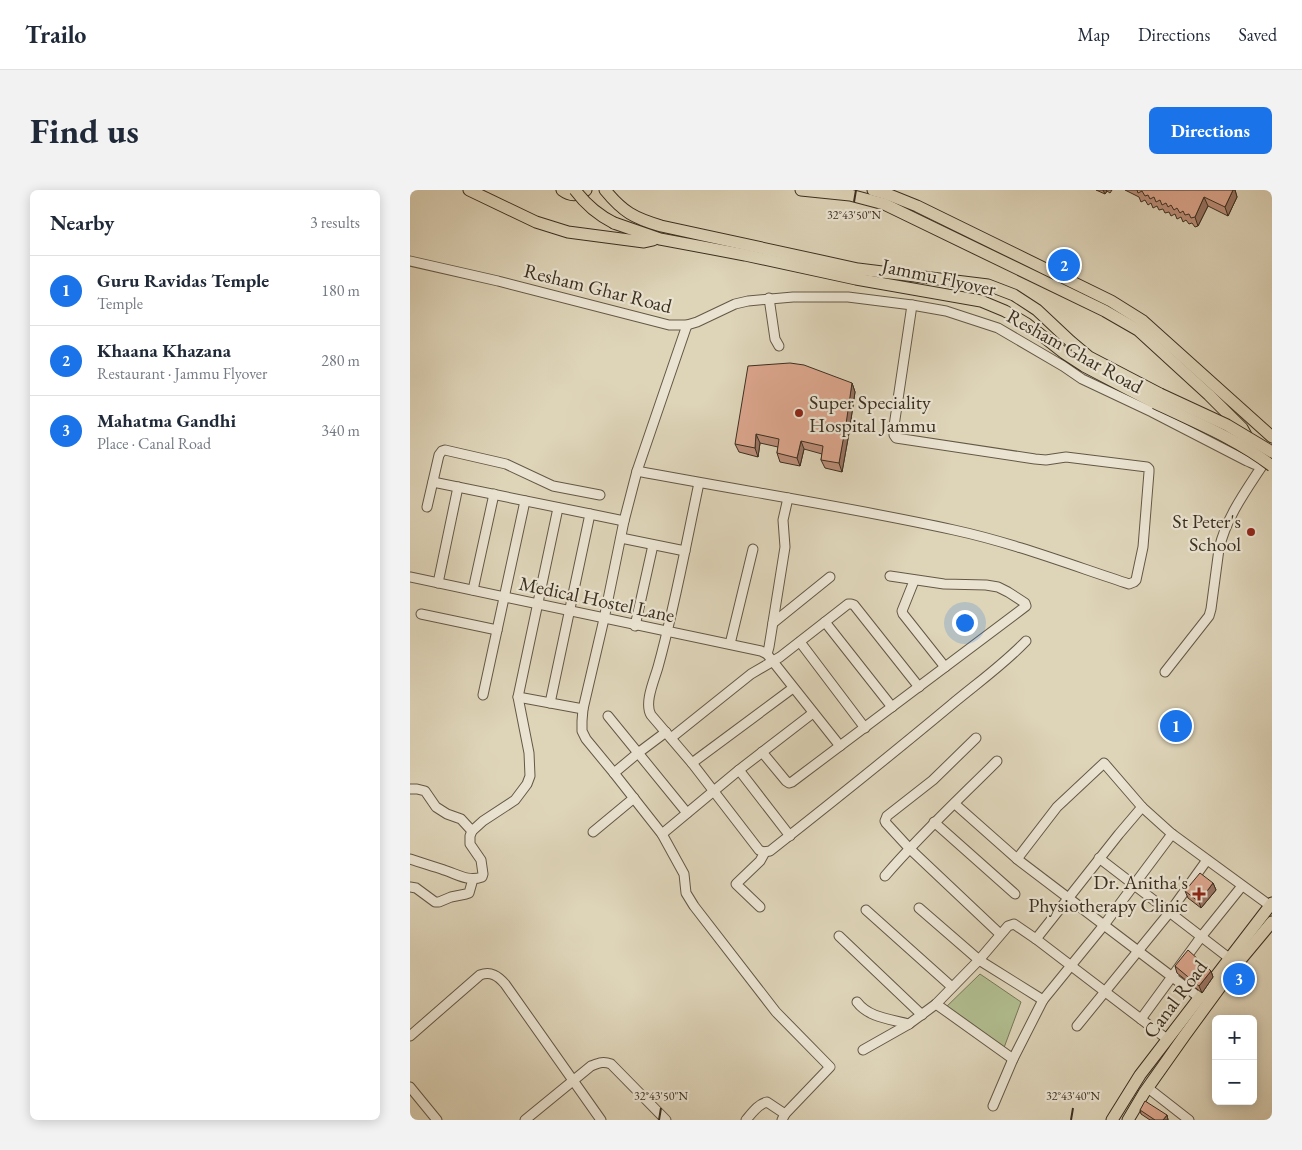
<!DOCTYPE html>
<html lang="en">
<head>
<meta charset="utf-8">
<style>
	:root { --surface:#fff; --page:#f2f2f3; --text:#1f2937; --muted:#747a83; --line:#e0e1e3; --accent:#1a73e8 }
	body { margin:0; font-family:"EB Garamond",serif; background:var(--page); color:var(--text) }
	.controls { position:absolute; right:15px; bottom:15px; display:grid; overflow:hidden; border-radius:8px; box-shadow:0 2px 12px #0003 }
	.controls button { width:45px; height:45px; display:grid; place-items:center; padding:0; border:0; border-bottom:1px solid var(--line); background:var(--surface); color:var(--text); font:25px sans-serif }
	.you { position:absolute; left:554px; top:432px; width:18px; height:18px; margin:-12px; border:4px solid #fff; border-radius:50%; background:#1a73e8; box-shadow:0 0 0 8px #1a73e833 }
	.badge { display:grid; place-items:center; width:32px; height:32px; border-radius:50%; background:var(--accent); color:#fff; font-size:16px; font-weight:700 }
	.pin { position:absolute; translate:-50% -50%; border:2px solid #fff; box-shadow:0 1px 5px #0006 }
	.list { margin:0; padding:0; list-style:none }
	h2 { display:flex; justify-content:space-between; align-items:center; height:65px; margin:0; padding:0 20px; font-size:21px }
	h2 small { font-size:16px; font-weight:400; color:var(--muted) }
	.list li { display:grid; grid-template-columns:32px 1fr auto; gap:15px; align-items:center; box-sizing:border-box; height:70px; padding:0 20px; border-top:1px solid var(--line) }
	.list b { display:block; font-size:19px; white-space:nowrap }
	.list p { margin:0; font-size:16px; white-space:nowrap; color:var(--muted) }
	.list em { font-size:16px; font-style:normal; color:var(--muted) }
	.map { position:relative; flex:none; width:862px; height:930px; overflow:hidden; border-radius:8px }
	header { display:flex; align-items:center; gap:30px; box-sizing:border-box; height:70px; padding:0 25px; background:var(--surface); border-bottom:1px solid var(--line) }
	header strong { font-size:24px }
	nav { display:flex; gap:28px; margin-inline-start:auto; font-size:18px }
	.intro { display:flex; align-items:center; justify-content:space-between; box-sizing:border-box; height:120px; padding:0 30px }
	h1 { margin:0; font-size:35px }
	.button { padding:12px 22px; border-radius:8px; background:var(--accent); color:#fff; font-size:18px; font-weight:700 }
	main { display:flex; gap:30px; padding:0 30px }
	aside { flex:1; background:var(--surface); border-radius:8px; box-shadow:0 2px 12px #0003 }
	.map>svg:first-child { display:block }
	.green { fill:#b1bd8f; stroke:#767658 }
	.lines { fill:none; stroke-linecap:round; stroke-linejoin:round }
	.minor-casing { stroke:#645846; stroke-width:11 }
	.major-casing { stroke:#3b2f20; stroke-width:13 }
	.minor { stroke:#eae3d1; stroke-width:9 }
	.major { stroke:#ded4b8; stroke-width:11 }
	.major-bridge-casing { stroke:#3b2f20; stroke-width:13; stroke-linecap:butt }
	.major-bridge { stroke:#ded4b8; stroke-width:11 }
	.wall { fill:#bc8e78; stroke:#3b2f20 }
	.shaded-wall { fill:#997462; stroke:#3b2f20 }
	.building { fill:#dba58c; stroke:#3b2f20 }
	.ticks { fill:none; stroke:#3b2f20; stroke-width:2 }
	.poi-dot { fill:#8f2418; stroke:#eae3d1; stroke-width:2 }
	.labels { text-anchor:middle; stroke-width:4.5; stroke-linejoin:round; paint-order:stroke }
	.street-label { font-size:20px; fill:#3b2f20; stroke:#eae3d1 }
	.poi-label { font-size:20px; fill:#3b2f20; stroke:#eae3d1; text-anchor:end }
	.ticks-label { font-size:12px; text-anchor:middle; fill:#3b2f20; stroke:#eae3d1; stroke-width:4.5; stroke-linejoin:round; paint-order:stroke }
</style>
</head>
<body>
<header>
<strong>Trailo</strong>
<nav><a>Map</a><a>Directions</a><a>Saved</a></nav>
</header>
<div class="intro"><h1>Find us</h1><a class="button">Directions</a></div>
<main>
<aside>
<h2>Nearby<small>3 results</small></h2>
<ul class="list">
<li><span class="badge">1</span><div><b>Guru Ravidas Temple</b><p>Temple</p></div><em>180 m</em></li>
<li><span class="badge">2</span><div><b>Khaana Khazana</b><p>Restaurant · Jammu Flyover</p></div><em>280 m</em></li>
<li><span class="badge">3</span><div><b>Mahatma Gandhi</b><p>Place · Canal Road</p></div><em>340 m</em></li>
</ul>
</aside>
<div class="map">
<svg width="862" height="930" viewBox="0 0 862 930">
	<rect width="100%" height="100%" fill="#ded4b8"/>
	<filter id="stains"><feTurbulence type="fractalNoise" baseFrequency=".004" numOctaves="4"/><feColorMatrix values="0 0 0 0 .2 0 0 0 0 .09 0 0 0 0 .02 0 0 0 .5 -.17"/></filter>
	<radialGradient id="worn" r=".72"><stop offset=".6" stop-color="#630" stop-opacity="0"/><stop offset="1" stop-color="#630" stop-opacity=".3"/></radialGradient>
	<polygon class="green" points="570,784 611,812 592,863 531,822"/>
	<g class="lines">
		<g class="minor-casing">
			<g id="minor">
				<path d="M 0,71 L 88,91 L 259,135 L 277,135 L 287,132 L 325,114 L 338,111 L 383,107 L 438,107 L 502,115 L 536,121 L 588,138 L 653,176 L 672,189 L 742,222 L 837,271 C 847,275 852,280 860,269"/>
				<polyline points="359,108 365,149 369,156"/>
				<polyline points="277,135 227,281 214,331 194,429 173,519 172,531 172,541 176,549 204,583 252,644 274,684 276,703 284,716 366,822 420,877 375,924 372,930"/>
				<path d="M 227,281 C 333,301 439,317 544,340 C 604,353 661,375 719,394 L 724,392 L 726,390 L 733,357 L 739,282 L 739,279 L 737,277 L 656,267 L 636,270 L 625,269 L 486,248 L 484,245 L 484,236 L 502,115"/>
				<polyline points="23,292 180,324 140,513"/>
				<path d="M 289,293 C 276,354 265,416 248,477 C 244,491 234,513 241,525 L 282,573 L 349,660 L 353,662 L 360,661 C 421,613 481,565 541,515 C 566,494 593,475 616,451"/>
				<polyline points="17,317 29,265 32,261 35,260 96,274 143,296 190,305"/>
				<polyline points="180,324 214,331"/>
				<polyline points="211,348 275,361"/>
				<polyline points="0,387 351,461 357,464 430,556"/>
				<polyline points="504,391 492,421 493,424 535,477"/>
				<polyline points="28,393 48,297"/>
				<polyline points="63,400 84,304"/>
				<polyline points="11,424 87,440"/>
				<polyline points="415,432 482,517"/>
				<polyline points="363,433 420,387"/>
				<polyline points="225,436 243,355"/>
				<polyline points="390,452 455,538"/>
				<polyline points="320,454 343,359"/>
				<polyline points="357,464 359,457 375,357 373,330 378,308"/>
				<path d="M 755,482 L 799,426 L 801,419 L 809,359 C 816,328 835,302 852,276"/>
				<polyline points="73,505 115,311"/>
				<polyline points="108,507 173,519"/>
				<polyline points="198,526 277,623"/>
				<polyline points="261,548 341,484 370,467 438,414 441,414 444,415 509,497"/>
				<polyline points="566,548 523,590 477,626 475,631 476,633 499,658 590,744"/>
				<polyline points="352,562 376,591 379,593 382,592 616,416 615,413 598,402 588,397 576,395 534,394 480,386"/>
				<polyline points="282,573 383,498"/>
				<polyline points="329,580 380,646"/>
				<polyline points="204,583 228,563 256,542"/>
				<polyline points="0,599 7,599 15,601 26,617 37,624 51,629 62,641"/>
				<polyline points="545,614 607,669 790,808"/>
				<polyline points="524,632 605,704"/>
				<polyline points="183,642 224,608"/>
				<polyline points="252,644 329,580 403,523"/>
				<polyline points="689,668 819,768"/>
				<path d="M 0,669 C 11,673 23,676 34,680 C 47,684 58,692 72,687 L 73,684 L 71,670 L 60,654 L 60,646 L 62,641 L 73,631 L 105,610 L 117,594 L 120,586 L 119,563 L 108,507 L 148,318"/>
				<polyline points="607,669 647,617 694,573 732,617 762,644 862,717"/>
				<path d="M 475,686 C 510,645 549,609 587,571"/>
				<polyline points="0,697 6,698 25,712 29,712 41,707 56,704 59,703 63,689"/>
				<polyline points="350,717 326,694 350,671 355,662"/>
				<polyline points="509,718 569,770 633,810"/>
				<polyline points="456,720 542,797"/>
				<polyline points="429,746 512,825"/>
				<polyline points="626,749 709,644 732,617"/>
				<path d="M 447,812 C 459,828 481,829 499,834"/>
				<polyline points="526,814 603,869"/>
				<polyline points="731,829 791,747 832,696"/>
				<polyline points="667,836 759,723 797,670"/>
				<path d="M 0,846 L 70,785 C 81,781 88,786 95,794 L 191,930"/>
				<polyline points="453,860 499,834 526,814 569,770 598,736 604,734 626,749 757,849"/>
				<polyline points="0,897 27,930"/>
				<polyline points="738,898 779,930"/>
				<polyline points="583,916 603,869 633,810 694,735 762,644"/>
				<path d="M 115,930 L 181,876 C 189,873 193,871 201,874 L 256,930"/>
				<path d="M 336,930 C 342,923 348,914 357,912 L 375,924"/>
			</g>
		</g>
		<g class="major-casing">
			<g id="major">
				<polyline points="59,0 126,32 158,42 234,52 243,50"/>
				<path d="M 152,0 C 160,6 168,6 176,0"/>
				<path d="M 195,0 C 213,22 224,28 251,36 L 448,79 L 578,95 L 604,105 L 627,120 L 660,151 L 679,167 L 750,204"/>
				<polyline points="391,0 440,5 474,14 695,121 728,140 799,205 832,238 837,247"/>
				<polyline points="463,0 477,4 507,16 701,111 733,131 862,247"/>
				<polyline points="204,33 250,49 335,65 446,89 571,111 595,121 617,134 654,163 674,176 745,213"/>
				<polyline points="702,930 730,885 862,713"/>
				<polyline points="718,930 734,903 775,845 827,774 862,732"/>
			</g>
		</g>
		<use href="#minor" class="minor"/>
		<use href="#major" class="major"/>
		<g class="major-bridge-casing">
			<g id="major-bridge">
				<path d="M 165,0 C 176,15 188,25 204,33"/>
				<polyline points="750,204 817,235 862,262"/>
				<path d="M 745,213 C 785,232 827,249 862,276"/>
			</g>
		</g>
		<use href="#major-bridge" class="major-bridge"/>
	</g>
	<g class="wall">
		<polygon points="686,0 702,0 700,3 697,1 695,4"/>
		<polygon points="715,0 825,0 827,7 818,26 798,16 788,36 785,37 782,33 779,34 776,30 773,32 771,27 767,29 765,24 761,26 759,22 755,23 753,19 749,20 747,16 743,18 741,13 738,15 735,10 731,12 729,7"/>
		<polygon points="442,193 445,202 439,243 432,282 415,278 411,270 412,264 394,259 390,276 370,272 367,263 368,257 350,253 348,267 329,262 325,254"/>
		<polygon points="803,693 806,700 791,718 778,708 775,701"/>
		<polygon points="765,776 801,781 803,787 792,803 767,783"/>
		<polygon points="730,920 757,925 758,930 740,930 731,924"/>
	</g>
	<g class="shaded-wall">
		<polygon points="693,0 696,0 697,1 695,4"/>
		<polygon points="823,0 825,0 827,7 818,26 815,17"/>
		<polygon points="794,7 798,16 788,36 785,27"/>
		<polygon points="442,193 445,202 439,243 432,282 429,273"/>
		<polygon points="346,244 350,253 348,267 345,258"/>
		<polygon points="391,251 394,259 390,276 387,268"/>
		<polygon points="803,693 806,700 791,718 789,712"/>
		<polygon points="801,781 803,787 792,803 789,796"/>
		<polygon points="757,925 758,930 753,930"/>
	</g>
	<g class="building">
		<polygon points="727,0 823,0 815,17 794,7 785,27 781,28 779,24 775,25 773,21 770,23 767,18 764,20 761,15 758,17 756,13 752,15 750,10 746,12 744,7 740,9 738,5 735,6 732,1 728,3"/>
		<polygon points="380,173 394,175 442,193 436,234 429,273 411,270 413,256 391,251 387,268 367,263 369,249 346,244 345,258 325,254 338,176"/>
		<polygon points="790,683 803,693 789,712 775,701"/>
		<polygon points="778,760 801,781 789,796 765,776"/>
		<polygon points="735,911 757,925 753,930 745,930 730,920"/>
	</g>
	<path class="ticks" d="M 444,12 L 446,0M 249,930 L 251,918M 661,930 L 663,918"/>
	<g class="poi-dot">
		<circle cx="389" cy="223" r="5"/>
		<circle cx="841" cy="342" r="5"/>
		<path d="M786.5 696.5h5v5h5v5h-5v5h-5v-5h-5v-5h5z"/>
	</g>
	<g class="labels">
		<g class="street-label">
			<text transform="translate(529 87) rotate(12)" y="7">Jammu Flyover</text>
			<text transform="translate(188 98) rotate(14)" y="7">Resham Ghar Road</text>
			<text transform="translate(665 161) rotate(29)" y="7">Resham Ghar Road</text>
			<text transform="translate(187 409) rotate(12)" y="7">Medical Hostel Lane</text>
			<text transform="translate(765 809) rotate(-53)" y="7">Canal Road</text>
		</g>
		<g class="poi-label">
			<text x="399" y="219" text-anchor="start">Super Speciality<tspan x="399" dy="23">Hospital Jammu</tspan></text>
			<text x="831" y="338">St Peter's<tspan x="831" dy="23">School</tspan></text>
			<text x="778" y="699">Dr. Anitha's<tspan x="778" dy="23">Physiotherapy Clinic</tspan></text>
		</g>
	</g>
	<g class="ticks-label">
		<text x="444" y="29">32°43'50"N</text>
		<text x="251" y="910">32°43'50"N</text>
		<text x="663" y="910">32°43'40"N</text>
	</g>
	<rect width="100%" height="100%" filter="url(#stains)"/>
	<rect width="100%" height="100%" fill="url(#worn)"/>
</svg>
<div class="controls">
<button>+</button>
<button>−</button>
</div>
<div class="you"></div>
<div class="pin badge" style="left:766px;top:536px">1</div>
<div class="pin badge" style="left:654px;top:75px">2</div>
<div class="pin badge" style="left:829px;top:789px">3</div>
</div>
</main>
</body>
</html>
